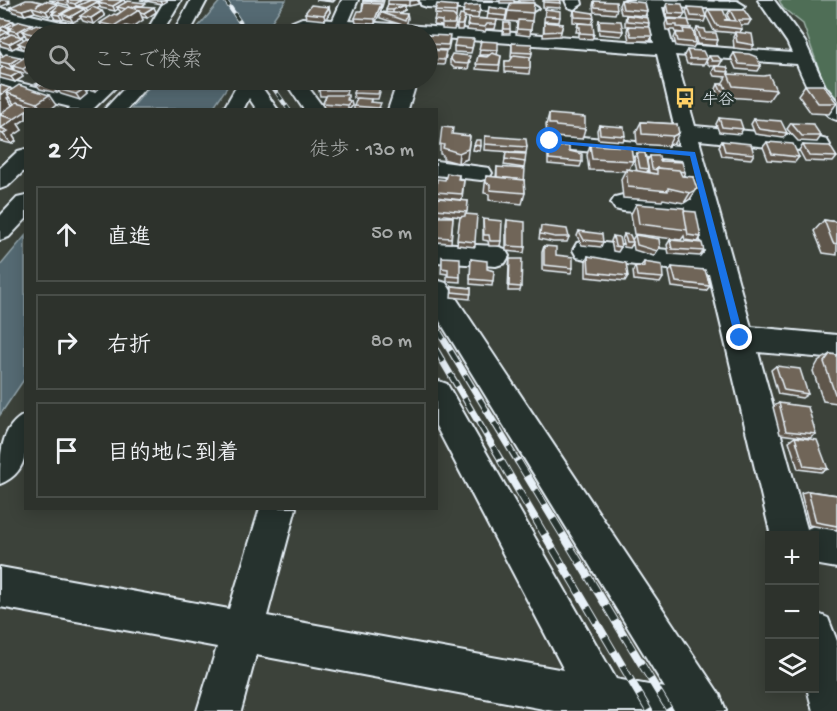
<!DOCTYPE html>
<html lang="ja">
<head>
<meta charset="utf-8">
<style>
	:root { --surface:#2d322c; --page:#353a34; --text:#f1f3f6; --muted:#a7aaa9; --line:#484d48 }
	body { margin:0; font-family:"Gochi Hand","Klee One",sans-serif; background:var(--page); color:var(--text) }
	.controls { position:absolute; right:18px; bottom:18px; display:grid; overflow:hidden; border-radius:0px; box-shadow:0 3px 15px #0003 }
	.controls button { width:54px; height:54px; display:grid; place-items:center; padding:0; border:0; border-bottom:2px solid var(--line); background:var(--surface); color:var(--text); font:30px sans-serif }
	.stop { position:absolute; width:18px; height:18px; margin:-14px; border:4px solid #1a73e8; border-radius:50%; background:#fff }
	.stop.end { background:#1a73e8; border-color:#fff; box-shadow:0 2px 6px #0008 }
	.list { margin:0; padding:0; list-style:none }
	h2 { display:flex; justify-content:space-between; align-items:center; height:78px; margin:0; padding:0 24px; font-size:26px }
	h2 small { font-size:20px; font-weight:400; color:var(--muted) }
	.list li { display:grid; grid-template-columns:39px 1fr auto; gap:18px; align-items:center; box-sizing:border-box; height:96px; margin:0 12px 12px; padding:0 12px; border:2px solid var(--line); border-radius:0px }
	.list b { display:block; font-size:22px; white-space:nowrap }
	.list em { font-size:20px; font-style:normal; color:var(--muted) }
	.icon { flex:none; width:33px; height:33px; fill:none; stroke:currentColor; stroke-width:2; stroke-linecap:round; stroke-linejoin:round }
	.map { position:relative; flex:none; width:837px; height:711px; overflow:hidden }
	.search { position:absolute; background:var(--surface); box-shadow:0 3px 15px #0003; left:24px; top:24px; width:414px; height:66px; display:flex; align-items:center; gap:15px; box-sizing:border-box; padding:0 21px; border-radius:33px; color:var(--muted); font-size:22px }
	.panel { position:absolute; background:var(--surface); box-shadow:0 3px 15px #0003; left:24px; top:108px; width:414px; height:402px; border-radius:0px }
	.map>svg:first-child { display:block }
	.green { fill:#4f6e56; stroke:#9cb0a7; stroke-width:1.5 }
	.water { fill:#556b73; stroke:#90a1a8; stroke-width:1.5 }
	.lines { fill:none; stroke-linecap:round; stroke-linejoin:round }
	.minor-casing { stroke:#e8f1f8; stroke-width:4 }
	.minor { fill:#26332d; fill-rule:evenodd }
	.rail-far2-casing { stroke:#e8f1f8; stroke-width:4.5 }
	.rail-far1-casing { stroke:#e8f1f8; stroke-width:7 }
	.rail-casing { stroke:#e8f1f8; stroke-width:8 }
	.rail-far2 { stroke:#26332d; stroke-width:3; stroke-dasharray:8; stroke-linecap:butt }
	.rail-far1 { stroke:#26332d; stroke-width:4.5; stroke-dasharray:14; stroke-linecap:butt }
	.rail { stroke:#26332d; stroke-width:6; stroke-dasharray:17; stroke-linecap:butt }
	.wall { fill:#5f574c; stroke:#e8f1f8; stroke-width:1.5; fill-rule:evenodd }
	.shaded-wall { fill:#4e473e; stroke:#e8f1f8; stroke-width:1.5 }
	.building { fill:#6f6558; stroke:#e8f1f8; stroke-width:1.5 }
	.route { fill:#1a73e8 }
	.labels { text-anchor:middle; stroke-width:5; stroke-linejoin:round; paint-order:stroke }
	.far-poi-label { font-size:16px; fill:#e8f1f8; stroke:#26332d; text-anchor:start }
</style>
</head>
<body>
<div class="map">
<svg width="837" height="711" viewBox="0 0 837 711">
	<rect width="100%" height="100%" fill="#3c423a"/>
	<filter id="ink" filterUnits="userSpaceOnUse"><feTurbulence type="fractalNoise" baseFrequency=".0167" numOctaves="2"/><feDisplacementMap in="SourceGraphic" scale="12" xChannelSelector="R" yChannelSelector="G"/><feConvolveMatrix kernelMatrix="1 2 1 2 8 2 1 2 1" color-interpolation-filters="sRGB"/></filter>
	<g filter="url(#ink)">
		<polygon class="green" points="779,0 837,0 837,113 832,106 803,24 783,8"/>
		<g class="water">
			<polygon points="221,0 286,0 263,34 192,34"/>
			<polygon points="155,80 232,80 212,109 131,109"/>
			<polygon points="25,236 25,378 0,415 0,266"/>
		</g>
		<g class="lines">
			<g class="minor-casing">
				<g id="minor">
					<polygon points="165,0 181,0 161,34 145,34"/>
					<polygon points="191,0 207,0 189,34 173,34"/>
					<path d="M 342,0 L 358,0 L 349,21 L 654,43 L 645,6 L 626,3 L 624,0 L 737,1 L 745,6 L 743,9 L 662,7 L 672,44 L 792,53 L 787,42 L 758,0 L 774,0 L 805,42 L 825,86 L 837,101 L 837,120 C 819,116 804,81 797,64 L 675,55 L 695,126 L 819,138 L 827,140 L 830,145 L 827,150 L 819,152 L 699,140 L 751,327 L 837,335 L 837,359 L 758,352 L 807,529 L 814,526 L 837,530 L 837,568 L 814,564 L 814,536 L 771,536 L 709,274 L 586,259 L 577,257 L 573,250 L 577,243 L 586,241 L 704,254 L 696,217 L 623,211 L 615,209 L 611,203 L 615,197 L 623,195 L 692,200 L 682,160 L 550,148 L 542,146 L 539,141 L 542,136 L 550,134 L 679,146 L 657,54 L 428,37 L 428,34 L 305,28 L 292,34 L 270,34 L 273,30 L 302,18 L 333,20 Z"/>
					<polygon points="420,0 530,3 538,8 530,13 427,7 421,5"/>
					<polygon points="565,0 581,0 582,4 574,9 568,7"/>
					<polygon points="0,8 96,30 99,34 70,34 0,18"/>
					<polygon points="0,44 34,53 34,63 0,55"/>
					<polygon points="0,78 81,98 103,80 123,80 92,110 68,110 70,107 0,90"/>
					<polygon points="132,80 152,80 126,110 104,110"/>
					<polygon points="245,80 265,80 261,86 278,110 257,110 249,98 243,110 223,110 235,89"/>
					<polygon points="284,80 303,80 325,110 304,110"/>
					<polygon points="398,80 417,80 408,110 388,110"/>
					<polygon points="26,149 26,169 8,186 0,189 0,168 18,151"/>
					<polygon points="436,161 489,168 492,173 489,178 481,180 436,175"/>
					<polygon points="26,196 26,219 9,237 0,240 0,216 17,198"/>
					<polygon points="436,243 496,246 505,249 509,256 505,263 496,266 436,262"/>
					<polygon points="436,280 446,283 720,695 726,711 554,711 256,655 241,711 197,711 217,647 0,607 0,567 229,609 260,508 296,508 267,616 564,670 436,426 436,380 447,384 616,679 665,688 436,315"/>
					<path d="M 26,414 C 26,443 32,471 0,484 C 0,455 0,426 26,414 Z"/>
					<polygon points="814,612 828,618 837,641 837,711 813,711 807,688 814,688"/>
				</g>
			</g>
			<use href="#minor" class="minor"/>
			<g class="rail-far2-casing">
				<g id="rail-far2">
					<polyline points="225,0 248,34"/>
					<polyline points="268,80 289,110"/>
				</g>
			</g>
			<g class="rail-far1-casing">
				<g id="rail-far1">
					<polyline points="436,327 518,462"/>
					<polyline points="436,350 502,462"/>
				</g>
			</g>
			<g class="rail-casing">
				<g id="rail">
					<polyline points="501,461 649,711"/>
					<polyline points="518,461 670,711"/>
				</g>
			</g>
			<use href="#rail-far2" class="rail-far2"/>
			<use href="#rail-far1" class="rail-far1"/>
			<use href="#rail" class="rail"/>
		</g>
		<g class="wall">
			<polygon points="49,0 96,0 100,2 104,0 124,0 125,2 147,7 156,12 147,18 142,17 143,20 132,27 141,29 143,34 112,34 105,33 100,23 121,12 118,9 115,11 101,8 100,7 97,9 105,16 93,24 83,21 81,18 73,22 64,19 62,20 55,19 52,14 53,13 49,16 35,12 25,15 13,12 10,7 42,3 71,9 74,8 70,7 68,4 67,5 59,3 58,2 57,3"/>
			<polygon points="140,0 167,0 167,1 162,4"/>
			<polygon points="316,0 335,0 333,2"/>
			<polygon points="363,0 384,0 382,7 381,7 381,10 375,24 356,23 355,18 362,11"/>
			<polygon points="388,0 418,0 418,4 405,6 405,10 397,14 407,14 408,19 406,26 380,18 380,12 386,13 386,10 388,4"/>
			<rect x="484" y="0" width="9" height="1"/>
			<polygon points="500,0 514,0 514,3 533,13 530,36 516,34 517,22 506,21 508,11 511,3 500,3"/>
			<polygon points="519,0 534,0 533,3 519,2"/>
			<polygon points="543,0 566,0 560,0 561,3 560,8 543,7"/>
			<polygon points="621,0 647,11 645,16 621,14 619,5"/>
			<polygon points="691,0 714,0 714,1"/>
			<polygon points="718,0 731,0 730,1 719,1"/>
			<polygon points="594,1 617,9 615,14 594,12 593,6"/>
			<polygon points="667,3 685,14 682,19 667,18 665,8"/>
			<polygon points="480,5 478,18 487,19 489,7 507,10 505,21 497,20 495,29 486,29 485,32 467,30 469,18 465,17 462,30 457,30 457,25 463,16 463,12"/>
			<polygon points="457,6 456,17 455,17 456,23 454,30 442,29 442,26 434,25 435,16 435,11"/>
			<polygon points="329,7 330,12 325,20 306,18 305,13"/>
			<polygon points="688,7 706,17 704,22 689,21 686,12"/>
			<polygon points="545,9 560,17 559,22 544,21"/>
			<polygon points="574,10 594,18 592,24 573,22 573,15"/>
			<polygon points="708,10 727,19 727,20 730,20 727,15 730,10 751,20 748,25 741,25 742,29 740,32 754,45 751,50 734,48 733,37 735,33 714,31 706,15"/>
			<polygon points="626,15 649,23 648,27 652,36 650,41 629,41 627,31 628,26 625,26 625,21"/>
			<polygon points="0,18 13,21 15,23 47,28 48,30 65,30 66,32 78,34 34,34 34,39 26,37 25,34 21,37 23,40 34,40 34,53 22,48 20,45 12,49 1,46 0,44"/>
			<polygon points="667,19 691,28 690,30 696,43 693,48 676,46 674,38 676,33 682,33 675,32 674,30 666,30 665,24"/>
			<polygon points="599,20 623,31 621,36 599,34 598,25"/>
			<polygon points="544,22 563,24 560,36 543,37"/>
			<polygon points="504,23 510,29 510,34 503,34"/>
			<polygon points="578,23 594,34 592,39 579,38 579,32 576,32"/>
			<polygon points="697,28 718,40 716,46 698,44 695,33"/>
			<polygon points="428,35 450,41 448,50 428,49"/>
			<polygon points="481,41 498,50 497,55 501,56 499,71 476,69 478,56 487,57 489,55 479,55"/>
			<polygon points="512,43 532,53 531,58 530,58 530,68 529,74 505,72 505,61 510,61 513,57 511,57"/>
			<polygon points="473,45 471,53 454,52 454,46"/>
			<polygon points="428,50 446,56 444,65 428,64"/>
			<polygon points="687,50 707,59 704,65 687,64 684,55"/>
			<polygon points="0,51 3,56 34,60 34,75 32,74 30,72 27,74 20,72 23,77 15,82 0,78 0,69 4,67 0,66"/>
			<polygon points="734,53 761,66 758,71 736,69 731,58"/>
			<polygon points="709,56 722,61 719,66 710,66 706,62"/>
			<polygon points="450,58 470,61 468,69 454,68 450,64"/>
			<polygon points="715,66 729,72 728,74 776,90 769,100 727,97 726,93 724,97 718,97 716,89 718,84 722,84 726,77 714,76 712,72"/>
			<polygon points="53,80 100,80 102,85 95,92 81,88 78,83 73,86 84,89 87,94 80,100 61,94 59,92 57,93 40,89 36,84 60,83 62,86 64,84 62,84 61,81"/>
			<polygon points="347,84 347,89 346,95 348,101 351,101 352,106 349,110 324,109 323,103 326,96 320,96 319,90"/>
			<path d="M 0,85 L 56,105 L 50,110 L 26,110 L 26,119 L 18,124 L 22,130 L 13,136 L 16,141 L 12,144 L 0,141 ZM 9,97 L 14,104 L 12,105 L 7,98 Z"/>
			<polygon points="805,85 837,103 829,114 811,113 798,95"/>
			<polygon points="380,92 378,99 371,99 371,102 381,109 381,110 354,110 354,106 366,99 354,98 353,93"/>
			<polygon points="549,114 585,129 582,139 553,137 553,134 547,134 546,125"/>
			<polygon points="719,118 743,129 740,134 719,132 716,124"/>
			<polygon points="754,119 787,133 783,138 755,134 751,124"/>
			<polygon points="641,122 677,124 674,143 668,146 637,144 636,132"/>
			<polygon points="791,123 821,136 817,142 798,141 787,129"/>
			<polygon points="599,125 625,136 623,141 598,139 597,130"/>
			<polygon points="452,134 467,159 458,163 443,159 443,155 440,154 440,144"/>
			<polygon points="485,136 527,147 526,153 484,150"/>
			<polygon points="722,141 754,154 751,159 722,156 719,146"/>
			<polygon points="767,142 799,157 795,162 768,160 763,147"/>
			<polygon points="474,145 481,146 480,151 473,150"/>
			<polygon points="590,145 633,161 629,169 637,171 634,158 637,153 648,169 647,172 649,172 647,161 650,156 685,172 683,176 693,177 690,199 684,203 663,199 662,201 623,198 621,179 625,171 589,170 587,155"/>
			<polygon points="803,145 837,157 833,162 805,161 799,150"/>
			<polygon points="549,147 569,151 582,162 580,167 548,164 548,153"/>
			<polygon points="506,153 525,162 524,168 504,165"/>
			<polygon points="497,167 524,183 525,193 522,204 489,200 489,194 484,193 486,176 496,177"/>
			<polygon points="459,175 459,180 464,180 462,200 436,197 436,185 445,180"/>
			<polygon points="468,201 466,214 475,242 475,247 457,245 460,217 462,217 436,214 436,205"/>
			<polygon points="636,204 684,211 701,237 698,242 685,240 684,236 681,240 634,234 631,214"/>
			<polygon points="436,217 453,217 451,243 436,242"/>
			<polygon points="483,219 501,241 500,246 489,246 488,241 483,240"/>
			<polygon points="507,220 525,247 524,253 506,251 506,226"/>
			<polygon points="824,220 837,222 837,255 823,253 814,231"/>
			<polygon points="541,226 569,237 567,242 553,242 539,239"/>
			<polygon points="579,231 603,242 601,247 582,245 577,236"/>
			<polygon points="624,234 632,240 635,235 660,247 654,256 634,250 633,243 630,248 624,247 622,240"/>
			<polygon points="613,236 621,247 618,252 613,251 611,241"/>
			<polygon points="670,240 704,251 700,256 669,254 667,245"/>
			<polygon points="544,246 556,255 573,268 571,273 542,270 542,252"/>
			<polygon points="588,256 628,276 625,281 586,277 586,261"/>
			<polygon points="442,257 460,277 460,282 447,281 447,274 441,273"/>
			<polygon points="471,259 487,269 494,271 492,286 470,284"/>
			<polygon points="510,259 521,287 520,291 508,291 509,264"/>
			<polygon points="644,262 663,278 660,283 634,280 633,271 635,266 641,266"/>
			<polygon points="672,267 710,286 706,291 672,287 669,272"/>
			<polygon points="452,286 471,288 470,299 451,297"/>
			<polygon points="830,354 837,355 837,403 823,401 813,371 818,362"/>
			<polygon points="776,366 808,394 802,398 778,394 771,370"/>
			<polygon points="779,403 816,434 810,438 780,434 773,407"/>
			<polygon points="795,437 828,469 821,472 798,469 789,441"/>
			<polygon points="808,491 837,495 837,530 809,525 801,493"/>
		</g>
		<g class="shaded-wall">
			<polygon points="1,0 9,0 10,1 8,2 10,3 0,7 0,1"/>
			<polygon points="82,0 93,0 77,6 78,9 75,4"/>
			<polygon points="123,0 124,0 126,5 117,7 118,9 115,11 113,6"/>
			<polygon points="160,0 167,0 167,1 162,4"/>
			<polygon points="418,0 418,4 409,6 409,1"/>
			<polygon points="99,1 101,4 98,3 100,7 89,13 86,8"/>
			<polygon points="57,4 60,10 52,11 53,13 49,16 46,11"/>
			<polygon points="381,4 381,10 375,24 375,19"/>
			<polygon points="137,5 143,20 124,33 117,31 118,34 114,26 128,10"/>
			<polygon points="405,5 405,10 393,16 393,10"/>
			<polygon points="32,7 35,12 25,15 22,10"/>
			<polygon points="154,7 156,12 147,18 144,13"/>
			<polygon points="329,7 330,12 325,20 324,15"/>
			<polygon points="70,8 73,13 62,14 64,19 62,20 59,15"/>
			<polygon points="84,9 87,14 80,16 81,18 73,22 70,17"/>
			<polygon points="102,11 105,16 93,24 91,18"/>
			<polygon points="13,21 17,27 7,27 10,30 4,33 1,28"/>
			<polygon points="32,24 35,29 23,31 25,34 20,37 17,32"/>
			<polygon points="47,28 50,33 47,34 35,34"/>
			<polygon points="141,29 143,34 132,34"/>
			<polygon points="8,32 11,37 0,41 0,34"/>
			<polygon points="22,37 25,42 18,43 20,45 12,49 9,44"/>
			<polygon points="20,57 24,62 12,66 14,69 13,70 9,64"/>
			<polygon points="34,61 34,69 28,68 30,72 27,74 23,69"/>
			<polygon points="20,72 23,77 15,82 11,77"/>
			<polygon points="72,80 83,80 72,87 69,81"/>
			<polygon points="93,80 100,80 102,85 95,92 92,87"/>
			<polygon points="60,83 64,89 57,89 59,92 57,93 54,88"/>
			<polygon points="10,88 14,93 7,93 9,97 7,98 15,109 3,113 1,113 3,117 0,113 0,95"/>
			<polygon points="84,89 87,94 80,100 76,94"/>
			<polygon points="49,95 56,105 50,110 42,110 37,103"/>
			<polygon points="348,95 348,100 351,101 352,106 349,110 348,110"/>
			<polygon points="26,111 26,119 18,124 22,130 13,136 16,141 12,144 3,134 1,128"/>
			<polygon points="679,133 674,143 668,146 673,136"/>
			<polygon points="470,136 467,159 458,163 459,153"/>
			<polygon points="697,189 690,199 684,203 690,193"/>
		</g>
		<g class="building">
			<polygon points="26,0 32,0 41,2 36,6 45,1 57,4 46,11 32,7 22,10 10,7"/>
			<polygon points="70,0 82,0 75,4 67,2"/>
			<polygon points="91,0 99,1 86,8 77,6"/>
			<polygon points="104,0 123,0 113,6 98,3"/>
			<polygon points="363,0 382,0 382,2 363,1"/>
			<polygon points="544,0 560,0 561,3 544,2"/>
			<polygon points="621,0 645,3 647,11 623,9"/>
			<polygon points="128,1 146,3 142,6 137,5 131,8 128,7 126,9 117,7"/>
			<polygon points="594,1 616,2 617,9 595,7"/>
			<polygon points="364,3 381,4 375,19 355,18 358,11 362,11"/>
			<polygon points="511,3 534,3 533,13 508,11"/>
			<polygon points="667,3 682,4 685,14 669,13"/>
			<polygon points="388,4 405,5 393,10 386,10"/>
			<polygon points="437,4 457,6 456,12 435,11"/>
			<polygon points="59,5 70,8 59,15 52,14 56,11 52,11"/>
			<polygon points="311,5 329,7 324,15 305,13"/>
			<polygon points="480,5 479,13 463,12 465,6"/>
			<polygon points="138,6 154,7 144,13 140,12 139,10 134,9"/>
			<polygon points="76,7 84,9 70,17 62,14"/>
			<polygon points="93,7 102,11 91,18 80,16"/>
			<polygon points="128,7 139,10 114,26 100,23 114,14 117,15"/>
			<polygon points="489,7 507,10 506,16 488,14"/>
			<polygon points="688,7 703,8 706,17 691,16"/>
			<polygon points="545,9 560,11 560,17 545,16"/>
			<polygon points="574,10 593,13 594,18 575,17"/>
			<polygon points="708,10 723,10 727,19 724,20 736,21 730,10 744,10 751,20 739,20 742,29 717,26"/>
			<polygon points="380,12 407,14 405,21"/>
			<polygon points="436,14 453,15 456,18 454,24 442,24 442,21 434,20"/>
			<polygon points="460,15 465,16 462,25 457,25"/>
			<polygon points="626,15 648,18 649,23 627,21"/>
			<polygon points="0,18 13,21 1,28 0,28"/>
			<polygon points="469,18 497,20 496,24 487,24 485,27 467,25"/>
			<polygon points="667,19 688,20 691,28 677,27 677,25 668,25"/>
			<polygon points="518,20 532,21 531,30 517,29"/>
			<polygon points="599,20 621,21 623,31 600,29"/>
			<polygon points="20,21 32,24 17,32 9,30 12,28 7,27"/>
			<polygon points="544,22 563,24 561,31 544,32"/>
			<rect x="504" y="23" width="6" height="6"/>
			<polygon points="578,23 593,24 594,34 580,33 580,27 578,27"/>
			<polygon points="36,24 47,28 34,35 23,31"/>
			<polygon points="126,26 141,29 132,34 117,31"/>
			<polygon points="628,26 650,27 652,36 631,36"/>
			<polygon points="52,27 65,30 58,34 40,34"/>
			<polygon points="697,28 705,29 706,33 716,33 718,40 701,39"/>
			<polygon points="683,29 693,30 696,43 678,41 676,33 684,33"/>
			<polygon points="2,30 8,32 0,36 0,32"/>
			<polygon points="67,31 78,34 61,34"/>
			<polygon points="735,32 752,34 754,45 737,42"/>
			<polygon points="11,34 22,37 9,44 0,41 0,40"/>
			<polygon points="428,35 450,36 448,45 428,44"/>
			<polygon points="26,38 34,40 34,48 33,49 18,43"/>
			<polygon points="456,38 474,39 472,48 454,46"/>
			<polygon points="481,41 498,42 498,50 479,49"/>
			<polygon points="512,43 532,44 532,53 512,52"/>
			<polygon points="428,50 446,51 444,60 428,59"/>
			<polygon points="687,50 703,51 707,59 690,59"/>
			<polygon points="492,53 501,56 499,65 476,64 478,56 487,57"/>
			<polygon points="734,53 749,54 757,57 761,66 739,64"/>
			<polygon points="6,54 20,57 9,64 0,62 0,58"/>
			<polygon points="452,54 470,56 468,64 454,63 450,58"/>
			<polygon points="514,55 530,57 530,68 505,67 505,61 510,61"/>
			<polygon points="709,56 718,56 722,61 712,61"/>
			<polygon points="25,57 34,60 34,61 23,69 12,66"/>
			<polygon points="34,64 34,70 28,68"/>
			<polygon points="715,66 727,67 729,72 717,71"/>
			<polygon points="4,67 20,72 11,77 0,74 0,69"/>
			<polygon points="728,74 764,76 769,75 776,90 733,86"/>
			<polygon points="43,80 48,80 60,83 54,88 36,84"/>
			<polygon points="80,80 99,80 92,87 77,82"/>
			<polygon points="328,83 347,84 346,90 319,90 320,86 326,86"/>
			<polygon points="65,84 84,89 76,94 57,89"/>
			<polygon points="718,84 724,84 727,92 721,91"/>
			<polygon points="0,85 10,88 2,94 0,93"/>
			<polygon points="19,85 49,95 37,103 7,93"/>
			<polygon points="356,85 380,87 378,94 353,93"/>
			<polygon points="805,85 823,85 837,103 818,103"/>
			<polygon points="327,95 348,95 347,100 351,101 347,105 323,103"/>
			<polygon points="357,98 371,99 370,102 381,103 379,108 354,106"/>
			<polygon points="17,102 32,106 28,110 26,110 26,111 14,119 0,115 3,113 1,113"/>
			<polygon points="549,114 585,117 585,129 556,126 555,124 549,124"/>
			<polygon points="0,115 14,119 1,128 8,131 3,134 0,133"/>
			<polygon points="719,118 740,120 743,129 722,127"/>
			<polygon points="754,119 781,121 787,133 759,129"/>
			<polygon points="641,122 677,124 679,133 673,136 642,134"/>
			<polygon points="791,123 813,124 821,136 802,136"/>
			<polygon points="599,125 624,127 625,136 600,134"/>
			<polygon points="442,127 453,128 452,134 470,136 468,149 459,153 443,148 444,145 440,144"/>
			<polygon points="485,136 526,139 527,147 485,144"/>
			<polygon points="476,140 481,140 481,146 474,145"/>
			<polygon points="722,141 751,144 754,154 725,151"/>
			<polygon points="767,142 793,144 799,157 772,154"/>
			<polygon points="590,145 631,147 633,161 592,159"/>
			<polygon points="803,145 830,146 837,157 809,156"/>
			<polygon points="569,146 569,151 582,154 582,162 549,159 549,147"/>
			<polygon points="506,153 526,154 525,162 505,159"/>
			<polygon points="637,153 645,153 648,169 640,168"/>
			<polygon points="650,156 659,156 660,161 682,162 685,172 657,168 656,170 652,169"/>
			<polygon points="497,167 525,169 524,183 524,180 497,177"/>
			<polygon points="657,168 679,170 682,176 693,177 697,189 690,193 668,188 668,191 628,187 626,169 657,174"/>
			<polygon points="447,173 459,175 458,179 464,180 462,194 436,192 437,179 445,180"/>
			<polygon points="486,176 524,180 525,193 490,190 490,184 486,183"/>
			<polygon points="438,198 468,201 467,212 436,209"/>
			<polygon points="636,204 684,208 688,230 639,224"/>
			<polygon points="684,211 696,212 701,237 688,235"/>
			<polygon points="465,214 477,215 475,242 457,240 460,217 465,216"/>
			<polygon points="436,217 453,217 451,238 436,237"/>
			<polygon points="483,219 502,221 501,241 490,241 489,235 484,235"/>
			<polygon points="507,220 525,222 525,247 507,246"/>
			<polygon points="824,220 837,222 837,244 833,243"/>
			<polygon points="541,226 567,229 569,237 555,237 540,234"/>
			<polygon points="579,231 602,234 603,242 584,240"/>
			<polygon points="624,234 630,235 633,242 627,242"/>
			<polygon points="635,235 659,239 660,247 657,251 637,245"/>
			<polygon points="613,236 619,237 621,247 615,246"/>
			<polygon points="670,240 702,243 704,251 672,249"/>
			<polygon points="544,246 556,247 556,255 573,257 573,268 544,265"/>
			<polygon points="588,256 626,263 628,276 589,272"/>
			<polygon points="442,257 460,258 460,277 448,276 448,269 442,268"/>
			<polygon points="471,259 487,261 487,269 494,271 493,281 470,279"/>
			<polygon points="510,259 522,259 521,287 509,286"/>
			<polygon points="644,262 662,265 663,278 637,276 635,266 644,267"/>
			<polygon points="672,267 705,270 710,286 676,282"/>
			<polygon points="452,286 471,288 471,294 452,292"/>
			<polygon points="830,354 837,355 837,394 835,394 824,362"/>
			<polygon points="776,366 800,369 808,394 784,390"/>
			<polygon points="779,403 808,407 816,434 786,431"/>
			<polygon points="795,437 817,440 828,469 804,466"/>
			<polygon points="808,491 837,495 837,526 816,522"/>
		</g>
	</g>
	<polygon class="route" points="547,140 695,152 744,338 743,341 736,341 735,338 690,156 550,143"/>
	<defs>
		<g id="bus-bare" transform="scale(1.62)"><path d="M-5-6H5V4H4V6H2V4H-2V6H-4V4H-5ZM-3.5-4V0h7V-4ZM-3.5 1.2v1.5H-2V1.2ZM2 1.2v1.5H3.5V1.2Z" fill="#ffd166" stroke="#26332d" stroke-width="2.5" paint-order="stroke"/></g>
	</defs>
	<g fill-rule="evenodd">
		<use href="#bus-bare" x="685" y="98"/>
	</g>
	<g class="labels">
		<g class="far-poi-label">
			<text x="702" y="104">牛谷</text>
		</g>
	</g>
</svg>
<div class="controls">
<button>+</button>
<button>−</button>
<button><svg class="icon" aria-label="layers" viewBox="0 0 24 24"><path d="M12 4l9 5-9 5-9-5zM3 14l9 5 9-5"/></svg></button>
</div>
<div class="stop" style="left:550px;top:141px"></div>
<div class="stop end" style="left:740px;top:338px"></div>
<div class="search"><svg class="icon" aria-label="search" viewBox="0 0 24 24"><circle cx="10" cy="10" r="6"/><path d="M15 15l6 6"/></svg>ここで検索</div>
<section class="panel">
<h2>2 分<small>徒歩 · 130 m</small></h2>
<ul class="list">
<li><svg class="icon" aria-label="ahead" viewBox="0 0 24 24"><path d="M12 20V5M6 11l6-6 6 6"/></svg><div><b>直進</b></div><em>50 m</em></li>
<li><svg class="icon" aria-label="right" viewBox="0 0 24 24"><path d="M7 20v-9h11M14 6l5 5-5 5"/></svg><div><b>右折</b></div><em>80 m</em></li>
<li><svg class="icon" aria-label="arrive" viewBox="0 0 24 24"><path d="M6 21V4h12l-3 4 3 4H6"/></svg><div><b>目的地に到着</b></div></li>
</ul>
</section>
</div>
</body>
</html>
